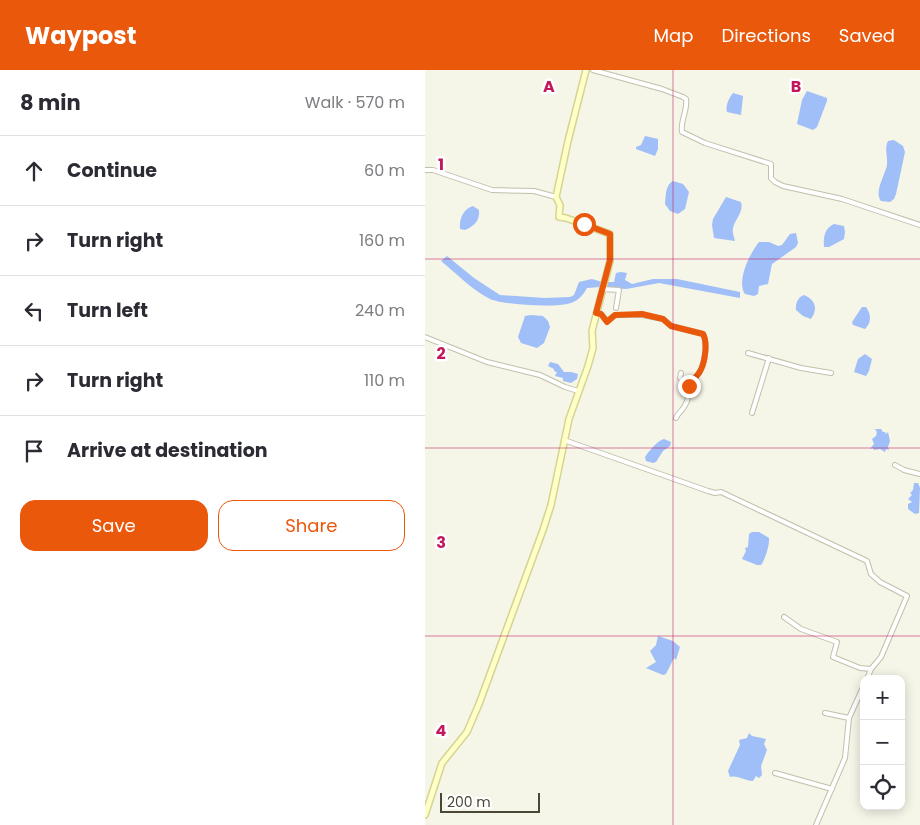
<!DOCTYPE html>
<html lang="en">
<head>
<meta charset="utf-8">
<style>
	:root { --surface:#fff; --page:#f2f2f3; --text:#2b2b33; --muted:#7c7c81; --line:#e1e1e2; --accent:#ea580c }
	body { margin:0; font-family:Poppins,sans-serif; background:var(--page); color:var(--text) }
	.controls { position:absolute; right:15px; bottom:15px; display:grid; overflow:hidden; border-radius:10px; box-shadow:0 2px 12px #0003 }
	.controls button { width:45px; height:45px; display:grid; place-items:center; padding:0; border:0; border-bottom:1px solid var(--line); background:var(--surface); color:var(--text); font:25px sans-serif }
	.scale { position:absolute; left:15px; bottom:12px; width:100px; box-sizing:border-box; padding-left:5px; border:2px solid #4a4736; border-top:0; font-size:14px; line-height:18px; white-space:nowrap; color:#4a4736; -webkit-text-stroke:4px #fff; paint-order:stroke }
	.stop { position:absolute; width:15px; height:15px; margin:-11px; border:4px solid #ea580c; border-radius:50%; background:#fff }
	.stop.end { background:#ea580c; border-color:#fff; box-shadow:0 1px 5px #0008 }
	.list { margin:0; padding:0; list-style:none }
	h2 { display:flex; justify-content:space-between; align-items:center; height:65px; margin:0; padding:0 20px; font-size:21px }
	h2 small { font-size:16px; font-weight:400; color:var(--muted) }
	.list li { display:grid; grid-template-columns:32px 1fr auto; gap:15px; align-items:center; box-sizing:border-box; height:70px; padding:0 20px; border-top:1px solid var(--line) }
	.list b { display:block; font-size:19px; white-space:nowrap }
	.list em { font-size:16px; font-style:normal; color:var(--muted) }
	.actions { display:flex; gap:10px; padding:15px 20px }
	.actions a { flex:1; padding:11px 0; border:1px solid var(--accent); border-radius:15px; text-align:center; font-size:18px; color:var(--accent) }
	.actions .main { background:var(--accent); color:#fff }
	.icon { flex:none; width:28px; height:28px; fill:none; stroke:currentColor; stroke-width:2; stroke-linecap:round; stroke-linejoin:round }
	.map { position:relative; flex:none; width:495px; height:755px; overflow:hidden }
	header { display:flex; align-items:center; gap:30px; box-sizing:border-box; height:70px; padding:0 25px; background:var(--accent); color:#fff }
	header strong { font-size:24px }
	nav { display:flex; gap:28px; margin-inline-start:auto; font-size:18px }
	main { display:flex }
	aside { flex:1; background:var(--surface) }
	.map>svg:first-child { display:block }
	.water { fill:#a0bef7 }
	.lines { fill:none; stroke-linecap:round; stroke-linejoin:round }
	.street-casing { stroke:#c2c0aa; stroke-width:6 }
	.secondary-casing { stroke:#d6d492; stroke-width:8 }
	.street { stroke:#fff; stroke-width:4 }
	.secondary { stroke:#ffffc8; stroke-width:5 }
	.route { stroke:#ea580c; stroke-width:6 }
	.grid { fill:none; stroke:#c2185b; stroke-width:1; stroke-opacity:0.55 }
	.grid-label { font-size:16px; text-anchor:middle; font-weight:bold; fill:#c2185b; stroke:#fff; stroke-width:5; stroke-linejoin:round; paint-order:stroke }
</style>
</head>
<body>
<header>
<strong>Waypost</strong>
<nav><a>Map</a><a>Directions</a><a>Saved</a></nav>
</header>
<main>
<aside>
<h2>8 min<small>Walk · 570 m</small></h2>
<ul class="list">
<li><svg class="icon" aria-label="ahead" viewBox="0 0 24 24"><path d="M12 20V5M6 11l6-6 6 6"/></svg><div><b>Continue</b></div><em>60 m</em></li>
<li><svg class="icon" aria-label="right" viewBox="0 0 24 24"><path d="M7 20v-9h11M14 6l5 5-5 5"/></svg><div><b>Turn right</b></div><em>160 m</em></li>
<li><svg class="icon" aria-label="left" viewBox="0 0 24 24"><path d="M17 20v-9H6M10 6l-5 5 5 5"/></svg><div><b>Turn left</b></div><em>240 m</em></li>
<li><svg class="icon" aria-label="right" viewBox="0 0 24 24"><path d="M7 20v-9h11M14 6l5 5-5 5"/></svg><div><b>Turn right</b></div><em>110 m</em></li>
<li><svg class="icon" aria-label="arrive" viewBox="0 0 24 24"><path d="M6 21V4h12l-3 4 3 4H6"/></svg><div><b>Arrive at destination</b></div></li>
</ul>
<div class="actions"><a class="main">Save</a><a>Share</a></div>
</aside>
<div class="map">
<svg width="495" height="755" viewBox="0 0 495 755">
	<rect width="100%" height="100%" fill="#f5f5e8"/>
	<g class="water">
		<polygon points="382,21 402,28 402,31 392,57 388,60 372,54 377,30"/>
		<path d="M 308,23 L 318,26 L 316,45 L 302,42 C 300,36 304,28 308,23 Z"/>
		<polygon points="220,66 233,69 233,79 230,86 211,79 211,77 216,75"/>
		<path d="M 469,70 L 478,76 L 480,82 L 471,124 L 469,129 L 465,132 L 456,131 C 449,122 460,105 462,95 C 463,86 459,79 463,71 Z"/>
		<path d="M 248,111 L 258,114 L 264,122 L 260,139 L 253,144 L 245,141 L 240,134 C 241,126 240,115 248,111 Z"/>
		<path d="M 301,127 L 316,132 C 319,142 310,149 308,158 C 307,162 309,167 310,171 L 289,168 L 287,155 L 288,149 Z"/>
		<path d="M 48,136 L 54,140 C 55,151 49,156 40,160 L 35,159 C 34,149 38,139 48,136 Z"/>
		<path d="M 409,154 L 419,156 L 420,162 L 419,169 L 404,177 L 399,177 C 398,166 400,158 409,154 Z"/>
		<path d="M 371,163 L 373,173 L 371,177 L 347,194 L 343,214 L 334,216 L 333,224 L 329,226 L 320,224 C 311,211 325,183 334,172 L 344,172 L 353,176 L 357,175 L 365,164 Z"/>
		<path d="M 22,186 L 49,208 L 75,225 L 120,228 L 145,227 L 149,225 L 154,212 L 167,209 L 177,212 L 175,217 L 162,218 C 158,225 154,230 146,233 C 131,238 79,235 65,229 C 47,220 32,204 16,191 Z"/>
		<polygon points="196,202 202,203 200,210 207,214 228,209 252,209 315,222 315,228 234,213 201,219 179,218 180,212 189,212 191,203"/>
		<path d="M 379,225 C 391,230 393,239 386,249 L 378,246 L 371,240 C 370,234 373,227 379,225 Z"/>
		<path d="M 437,237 L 441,237 C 446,244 447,252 440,259 L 428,255 L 427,252 Z"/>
		<polygon points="106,245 118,246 123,251 125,257 119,273 112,278 96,273 93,267 100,246"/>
		<polygon points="440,284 447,289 444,301 441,306 429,302 433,289"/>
		<polygon points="125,292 133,294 139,302 146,302 153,304 152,309 146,313 138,311 138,308 130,306 132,302 129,301 129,299 123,296"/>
		<polygon points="450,359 456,359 458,362 460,362 461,364 463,362 465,371 463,377 464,380 461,379 460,382 455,379 449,380 448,378 445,379 449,374 447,369 451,366 452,362"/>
		<path d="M 239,369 L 246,372 L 245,376 L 238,381 L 231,392 L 228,393 L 221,391 L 220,387 C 224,381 232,371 239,369 Z"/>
		<polygon points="489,413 493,413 495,418 494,443 490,444 483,439 483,434 487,432 483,429 487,425 485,423 488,420"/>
		<path d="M 327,462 L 334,462 L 344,468 C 345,474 340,490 336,495 L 332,495 L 317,489 L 321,481 L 320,478 L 323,477 L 324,464 Z"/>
		<polygon points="233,566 248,571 255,577 251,590 249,588 241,604 238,605 221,598 231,592 225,581 231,575"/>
		<path d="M 324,663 L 327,666 L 341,669 L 339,674 L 342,680 L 336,696 L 337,705 L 334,708 L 331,706 L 328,711 C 320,711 313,705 305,707 L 303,701 L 315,675 L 314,670 L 322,668 Z"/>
	</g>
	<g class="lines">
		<g class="street-casing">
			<g id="street">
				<path d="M 168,0 L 237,19 L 258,27 L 261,29 C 263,40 255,51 257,62 L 280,73 L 346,94 L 346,108 L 350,112 L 358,116 L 417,129 L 495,155"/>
				<polyline points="0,100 8,100 67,120 109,121 131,127"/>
				<polyline points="177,219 194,220 191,238"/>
				<path d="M 171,243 L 176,244 L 182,251 L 190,245 L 217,245 L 238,249 L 246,256 L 278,264 C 283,273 280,294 274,303 C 271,307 267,311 264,316"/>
				<polyline points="0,267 62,292 115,305 140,317 153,321"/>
				<polyline points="323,283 376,298 406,303"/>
				<polyline points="327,343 344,288"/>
				<path d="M 251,348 C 253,343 256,342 259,337 C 263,331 265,323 264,316 L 255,308 L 256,303"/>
				<polyline points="139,370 283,421 290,423 296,422 442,491 446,504 455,512 482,526 456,587 446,599 442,609"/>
				<polyline points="470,395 479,400 495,404"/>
				<polyline points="359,547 376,559 412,572 408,587 435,598 446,599"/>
				<polyline points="400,643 424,648"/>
				<polyline points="350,703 407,719"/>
				<polyline points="391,755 420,688 424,648 439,615"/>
			</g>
		</g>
		<g class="secondary-casing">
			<polyline id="secondary" points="0,745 17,693 42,662 54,634 118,460 126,435 144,349 163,296 168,278 167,261 185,191 185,164 141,148 134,147 135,135 131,127 143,71 161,0"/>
		</g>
		<use href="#street" class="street"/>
		<use href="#secondary" class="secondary"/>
	</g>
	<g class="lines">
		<path class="route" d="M 159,154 L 185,164 L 185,190 L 171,243 L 176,244 L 182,252 L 190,245 L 217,244 L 238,249 L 246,256 L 278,264 C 283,273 280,294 274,303 C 271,307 267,311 264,316"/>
	</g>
	<path class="grid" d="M 248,0 L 248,755M 0,189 L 495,189M 0,378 L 495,378M 0,566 L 495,566"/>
	<g class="grid-label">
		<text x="124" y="22">A</text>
		<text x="371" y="22">B</text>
		<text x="16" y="100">1</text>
		<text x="16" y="289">2</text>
		<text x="16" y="478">3</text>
		<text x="16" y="666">4</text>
	</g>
</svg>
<div class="controls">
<button>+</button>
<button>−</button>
<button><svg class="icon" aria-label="locate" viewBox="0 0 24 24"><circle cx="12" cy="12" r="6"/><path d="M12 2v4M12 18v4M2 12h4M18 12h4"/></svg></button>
</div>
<div class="scale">200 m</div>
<div class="stop" style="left:159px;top:154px"></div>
<div class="stop end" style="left:264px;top:316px"></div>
</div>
</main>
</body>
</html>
